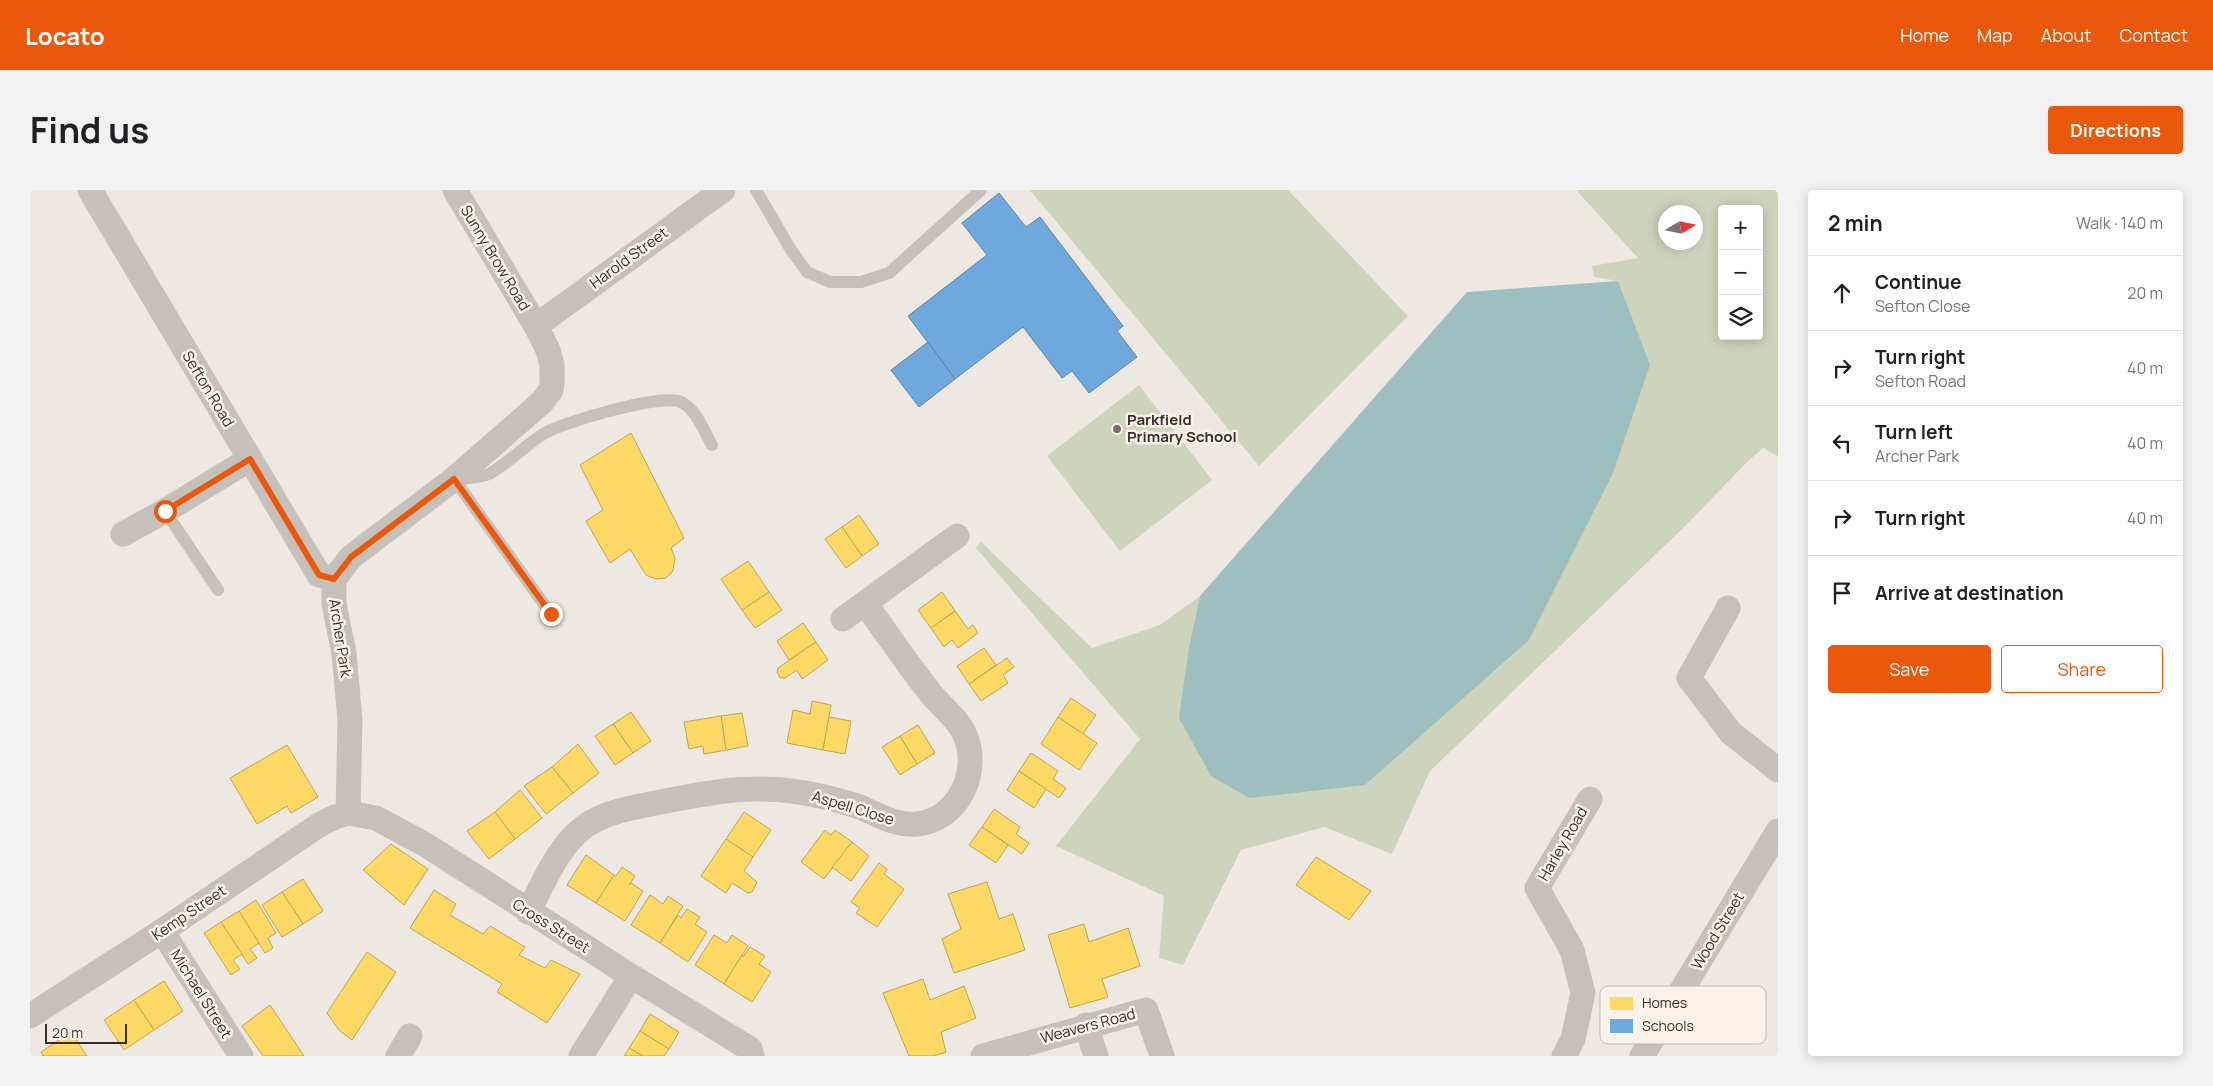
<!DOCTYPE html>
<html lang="en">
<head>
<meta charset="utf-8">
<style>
	:root { --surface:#fff; --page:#f2f2f2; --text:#202124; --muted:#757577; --line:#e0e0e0; --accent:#ea580c }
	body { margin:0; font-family:Manrope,sans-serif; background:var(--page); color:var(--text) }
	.controls { position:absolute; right:15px; top:15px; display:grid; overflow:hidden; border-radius:5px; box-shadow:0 2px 12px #0003 }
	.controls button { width:45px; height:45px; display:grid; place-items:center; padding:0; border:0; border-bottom:1px solid var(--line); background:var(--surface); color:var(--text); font:25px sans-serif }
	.compass { position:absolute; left:1628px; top:15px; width:45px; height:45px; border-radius:50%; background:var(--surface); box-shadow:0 2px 12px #0003; rotate:80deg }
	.scale { position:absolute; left:15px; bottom:12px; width:82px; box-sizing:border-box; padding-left:5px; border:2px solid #372d29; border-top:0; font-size:14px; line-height:18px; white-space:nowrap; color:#372d29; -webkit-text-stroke:4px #faf2ea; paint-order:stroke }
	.stop { position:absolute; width:15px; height:15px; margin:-11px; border:4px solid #ea580c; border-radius:50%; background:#fff }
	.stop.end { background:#ea580c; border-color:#fff; box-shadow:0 1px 5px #0008 }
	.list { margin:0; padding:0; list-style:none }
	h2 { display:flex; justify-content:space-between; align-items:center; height:65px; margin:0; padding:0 20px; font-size:21px }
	h2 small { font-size:16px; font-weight:400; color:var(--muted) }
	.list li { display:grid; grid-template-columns:32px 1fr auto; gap:15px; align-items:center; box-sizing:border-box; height:75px; padding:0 20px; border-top:1px solid var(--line) }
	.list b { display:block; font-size:19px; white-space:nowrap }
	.list p { margin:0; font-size:16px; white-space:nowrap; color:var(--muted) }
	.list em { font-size:16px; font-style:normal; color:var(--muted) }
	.actions { display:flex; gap:10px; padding:15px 20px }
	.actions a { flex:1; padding:11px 0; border:1px solid var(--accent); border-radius:5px; text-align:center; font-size:18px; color:var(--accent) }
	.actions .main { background:var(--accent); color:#fff }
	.icon { flex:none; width:28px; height:28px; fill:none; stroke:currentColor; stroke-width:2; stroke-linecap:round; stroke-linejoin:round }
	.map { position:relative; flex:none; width:1748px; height:866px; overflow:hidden; border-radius:5px }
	header { display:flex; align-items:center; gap:30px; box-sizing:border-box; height:70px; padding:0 25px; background:var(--accent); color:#fff }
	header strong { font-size:24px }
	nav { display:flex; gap:28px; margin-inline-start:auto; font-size:18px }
	.intro { display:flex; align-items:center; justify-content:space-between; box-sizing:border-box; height:120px; padding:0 30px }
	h1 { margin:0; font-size:35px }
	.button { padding:12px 22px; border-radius:5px; background:var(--accent); color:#fff; font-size:18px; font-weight:700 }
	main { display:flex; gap:30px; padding:0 30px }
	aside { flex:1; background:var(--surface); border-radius:5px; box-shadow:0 2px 12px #0003 }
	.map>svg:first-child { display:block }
	.green { fill:#ced3bc; fill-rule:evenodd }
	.water { fill:#9ebfbe }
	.homes { fill:#ffd966; stroke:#c3a554 }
	.schools { fill:#6fa8dc; stroke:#5e83a6 }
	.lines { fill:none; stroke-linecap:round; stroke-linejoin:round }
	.lane { stroke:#c6c0bb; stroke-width:12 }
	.street { stroke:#c6c0bb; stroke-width:25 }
	.route { stroke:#ea580c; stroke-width:6 }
	.poi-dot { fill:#776e6a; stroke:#faf2ea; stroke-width:2 }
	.labels { text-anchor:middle; stroke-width:5; stroke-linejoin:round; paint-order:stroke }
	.street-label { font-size:15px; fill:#372d29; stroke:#faf2ea }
	.poi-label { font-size:15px; font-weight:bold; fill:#372d29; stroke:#faf2ea; text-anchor:start }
	.key { fill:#faf2ea; stroke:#c0b7b0; stroke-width:1 }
	.key-label { font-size:14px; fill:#372d29 }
</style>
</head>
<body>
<header>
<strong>Locato</strong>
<nav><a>Home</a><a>Map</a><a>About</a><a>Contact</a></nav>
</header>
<div class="intro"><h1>Find us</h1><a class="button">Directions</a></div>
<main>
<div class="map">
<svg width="1748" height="866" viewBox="0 0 1748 866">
	<rect width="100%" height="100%" fill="#ede8e2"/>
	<g class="green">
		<polygon points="1000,0 1258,0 1378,126 1229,276"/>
		<path d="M 1546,0 L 1748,0 L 1748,266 L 1733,258 L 1718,271 L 1656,335 L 1400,581 L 1362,664 L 1294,637 L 1211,660 L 1153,775 L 1129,768 L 1134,706 L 1026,656 L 1110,549 L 946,358 L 951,352 L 1062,458 L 1130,435 L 1170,406 L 1159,457 L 1588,91 L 1564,87 L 1562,76 L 1608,68 ZM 1692,19 L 1729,19 L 1729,146 L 1692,146 ZM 1636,22 L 1666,22 L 1666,52 L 1636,52 Z"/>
		<polygon points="1109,195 1182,290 1090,361 1017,266"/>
	</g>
	<polygon class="water" points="1588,91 1620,175 1583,283 1499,450 1335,595 1219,608 1181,586 1149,528 1159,457 1170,406 1437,102"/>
	<g class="homes">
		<polygon points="601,243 654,348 641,358 645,368 643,381 636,388 626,389 616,385 600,359 580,373 556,331 573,320 550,275"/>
		<polygon points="829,325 849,354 832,366 812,337"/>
		<polygon points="812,337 832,366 816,378 795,349"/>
		<polygon points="718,371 739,402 712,420 691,389"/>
		<polygon points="739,402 752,420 725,438 712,420"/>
		<polygon points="912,402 925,421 901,438 888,420"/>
		<polygon points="925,421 938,439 943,435 948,443 928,458 922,450 914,457 901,438"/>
		<polygon points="773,433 786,452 759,470 747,451"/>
		<polygon points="786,452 798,470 772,489 767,480 755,488 750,488 747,482 748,478"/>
		<polygon points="954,458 966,475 939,494 927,476"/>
		<polygon points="977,468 984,477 973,485 978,493 951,511 939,494"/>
		<polygon points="1041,508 1066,525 1053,544 1028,527"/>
		<polygon points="782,511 801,515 793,560 757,553 763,520 780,524"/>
		<polygon points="601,522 621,551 603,563 583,534"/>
		<polygon points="712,523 718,556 696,560 691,526"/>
		<polygon points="691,526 696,560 674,564 673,556 659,559 654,532"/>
		<polygon points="799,527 821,531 815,564 793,560"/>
		<polygon points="1028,527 1067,553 1049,580 1011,554"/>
		<polygon points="583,534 603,563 585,575 565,546"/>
		<polygon points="888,535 905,563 887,574 870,546"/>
		<polygon points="870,546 887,574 870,585 852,557"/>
		<polygon points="548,554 569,583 543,603 522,577"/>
		<polygon points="257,555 288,607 261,623 257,616 227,634 200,588"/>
		<polygon points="1001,563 1028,581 1023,589 1036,598 1029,608 989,581"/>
		<polygon points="522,577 543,603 516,624 494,596"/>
		<polygon points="989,581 1016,599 1004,618 977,600"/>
		<polygon points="490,600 512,628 485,649 465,622"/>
		<polygon points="964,619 990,637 986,644 999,653 992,664 952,637"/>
		<polygon points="465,622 485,649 459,669 437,641"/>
		<polygon points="714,622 741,640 723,667 696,649"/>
		<polygon points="952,637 978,655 966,673 939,655"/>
		<polygon points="795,640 801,645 805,640 822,652 794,689 771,672"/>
		<polygon points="696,649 723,667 714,681 727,692 722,702 718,703 702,693 696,703 671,686"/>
		<polygon points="822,652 839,666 821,691 802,677"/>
		<polygon points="361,654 398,679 374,715 333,680"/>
		<polygon points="556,665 584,685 566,713 537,695"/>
		<polygon points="1286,667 1341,701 1319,730 1266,695"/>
		<polygon points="849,673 857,679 854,684 874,699 847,737 826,723 830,718 821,712"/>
		<polygon points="592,677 605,686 599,695 601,693 613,701 595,731 566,713 584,685 586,686"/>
		<polygon points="273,689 293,721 273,734 252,702"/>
		<polygon points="957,692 969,729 983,724 995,760 924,783 912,749 931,739 918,704"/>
		<polygon points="404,700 426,714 420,725 453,744 460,736 495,757 489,765 515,778 521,770 550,784 517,833 467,802 472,794 380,738"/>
		<polygon points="252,702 273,734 252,747 232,715"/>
		<polygon points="620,705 633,714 638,706 653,716 630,753 601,735"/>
		<polygon points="226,710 246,743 238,748 243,758 235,763 209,721"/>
		<polygon points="657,719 670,727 665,734 677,742 658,772 630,753 648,725 651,728"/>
		<polygon points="209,721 229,753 220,759 227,768 218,774 191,732"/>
		<polygon points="191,732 212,764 203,770 210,779 201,785 174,743"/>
		<polygon points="1054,734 1059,752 1098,738 1110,776 1072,789 1078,807 1040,818 1018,745"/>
		<polygon points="684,745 697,753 702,745 718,756 694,794 665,775"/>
		<polygon points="720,757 735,766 729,774 741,782 722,812 694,794 712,765 713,767"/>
		<polygon points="337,762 366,782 322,850 309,840 297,823"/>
		<polygon points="893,789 900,810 934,796 946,828 911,842 916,862 904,866 879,866 853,803"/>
		<polygon points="134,791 153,821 124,840 104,810"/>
		<polygon points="104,810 124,840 94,860 74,830"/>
		<polygon points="240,815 274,866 233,866 212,836"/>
		<polygon points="620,824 649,842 639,859 610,841"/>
		<polygon points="610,841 639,859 634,866 613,866 599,858"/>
		<polygon points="41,842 57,866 13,866 11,862"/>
		<polygon points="599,858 613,866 594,866"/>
	</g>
	<g class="schools">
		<polygon points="969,3 996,37 1010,27 1093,136 1087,141 1107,167 1059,203 1042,181 1032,188 993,137 925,189 878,126 957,65 932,33"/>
		<polygon points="898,152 925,189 889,217 861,180"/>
	</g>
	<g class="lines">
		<g class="lane">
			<polyline points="726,0 761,60 777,82 800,92 831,92 859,83 951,0"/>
			<polyline points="424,289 521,424"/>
			<path d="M 429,289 C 439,288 449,288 459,284 C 479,273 495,255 515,243 C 534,232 632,203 651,212 C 666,219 674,241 682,255"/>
			<polyline points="135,321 188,400"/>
		</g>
		<g class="street">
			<polyline points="60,0 289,385 304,389"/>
			<polyline points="506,136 693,0"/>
			<polyline points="93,344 135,321 220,269"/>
			<polyline points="1698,418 1659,488 1701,543 1748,580"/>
			<polyline points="813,429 927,346"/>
			<polyline points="318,623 320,530 314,463 304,414 304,389 321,367 424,289 512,212 521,200 522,193 522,175 518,160 506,136 425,0"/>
			<path d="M 498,722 C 514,693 527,657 554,637 C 574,622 602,618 625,613 C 685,601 729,592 790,606 C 803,609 817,613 830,617 C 849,625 865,636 887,634 C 928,630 951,582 935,545 C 929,530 912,517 902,505 C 878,475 857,444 835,413"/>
			<polyline points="132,741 211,866"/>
			<polyline points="0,826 132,741 289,635 305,627 318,623 346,628 396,655 601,786 720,859 722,866"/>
			<polyline points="1056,835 1066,866"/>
			<polyline points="368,866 380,846"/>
			<polyline points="551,866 601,786"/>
			<polyline points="953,866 1116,820 1132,866"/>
			<polyline points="1534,866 1543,849 1553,803 1542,760 1507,698 1560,609"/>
			<polyline points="1612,866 1748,641"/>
		</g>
	</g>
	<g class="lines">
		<polyline class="route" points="135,321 220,269 289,385 304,389 321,367 424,289 521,424"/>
	</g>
	<circle class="poi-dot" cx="1087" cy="239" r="5"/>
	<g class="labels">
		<g class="street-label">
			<text transform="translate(465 68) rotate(59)" y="5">Sunny Brow Road</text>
			<text transform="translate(599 68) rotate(-36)" y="5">Harold Street</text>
			<text transform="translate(178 199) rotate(59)" y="5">Sefton Road</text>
			<text transform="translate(310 448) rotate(81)" y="5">Archer Park</text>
			<text transform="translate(823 618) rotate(17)" y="5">Aspell Close</text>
			<text transform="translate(1533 654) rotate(-60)" y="5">Harley Road</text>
			<text transform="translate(159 723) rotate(-34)" y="5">Kemp Street</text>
			<text transform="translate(521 736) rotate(32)" y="5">Cross Street</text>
			<text transform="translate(1688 741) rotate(-59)" y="5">Wood Street</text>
			<text transform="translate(171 804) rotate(58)" y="5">Michael Street</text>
			<text transform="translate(1058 836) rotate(-15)" y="5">Weavers Road</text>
		</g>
		<g class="poi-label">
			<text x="1097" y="235">Parkfield<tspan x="1097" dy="17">Primary School</tspan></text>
		</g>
	</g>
	<rect x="1570" y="796" width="166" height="58" rx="8" class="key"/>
	<rect x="1580" y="807" width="23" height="13" fill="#ffd966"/>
	<rect x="1580" y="829" width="23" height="14" fill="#6fa8dc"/>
	<g class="key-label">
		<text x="1612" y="818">Homes</text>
		<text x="1612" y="841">Schools</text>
	</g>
</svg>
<div class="controls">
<button>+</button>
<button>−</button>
<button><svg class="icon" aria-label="layers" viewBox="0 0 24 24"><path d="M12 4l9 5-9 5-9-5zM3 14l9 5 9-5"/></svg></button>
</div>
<svg class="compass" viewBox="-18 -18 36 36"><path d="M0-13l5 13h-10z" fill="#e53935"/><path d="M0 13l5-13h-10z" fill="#757577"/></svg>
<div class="scale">20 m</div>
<div class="stop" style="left:135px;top:321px"></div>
<div class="stop end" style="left:521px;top:424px"></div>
</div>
<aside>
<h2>2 min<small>Walk · 140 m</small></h2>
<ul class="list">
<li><svg class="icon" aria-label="ahead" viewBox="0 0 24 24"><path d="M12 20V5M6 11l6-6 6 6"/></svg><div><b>Continue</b><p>Sefton Close</p></div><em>20 m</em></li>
<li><svg class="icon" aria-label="right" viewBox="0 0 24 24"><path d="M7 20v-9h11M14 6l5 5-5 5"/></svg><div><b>Turn right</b><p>Sefton Road</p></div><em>40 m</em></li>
<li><svg class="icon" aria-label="left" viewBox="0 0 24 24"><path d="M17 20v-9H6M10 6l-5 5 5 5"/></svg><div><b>Turn left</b><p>Archer Park</p></div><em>40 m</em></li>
<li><svg class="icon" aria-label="right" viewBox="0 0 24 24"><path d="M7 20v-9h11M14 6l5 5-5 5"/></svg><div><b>Turn right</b></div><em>40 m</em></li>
<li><svg class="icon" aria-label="arrive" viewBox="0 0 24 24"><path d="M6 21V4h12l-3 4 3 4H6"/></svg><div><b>Arrive at destination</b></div></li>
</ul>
<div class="actions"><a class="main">Save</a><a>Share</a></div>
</aside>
</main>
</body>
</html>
